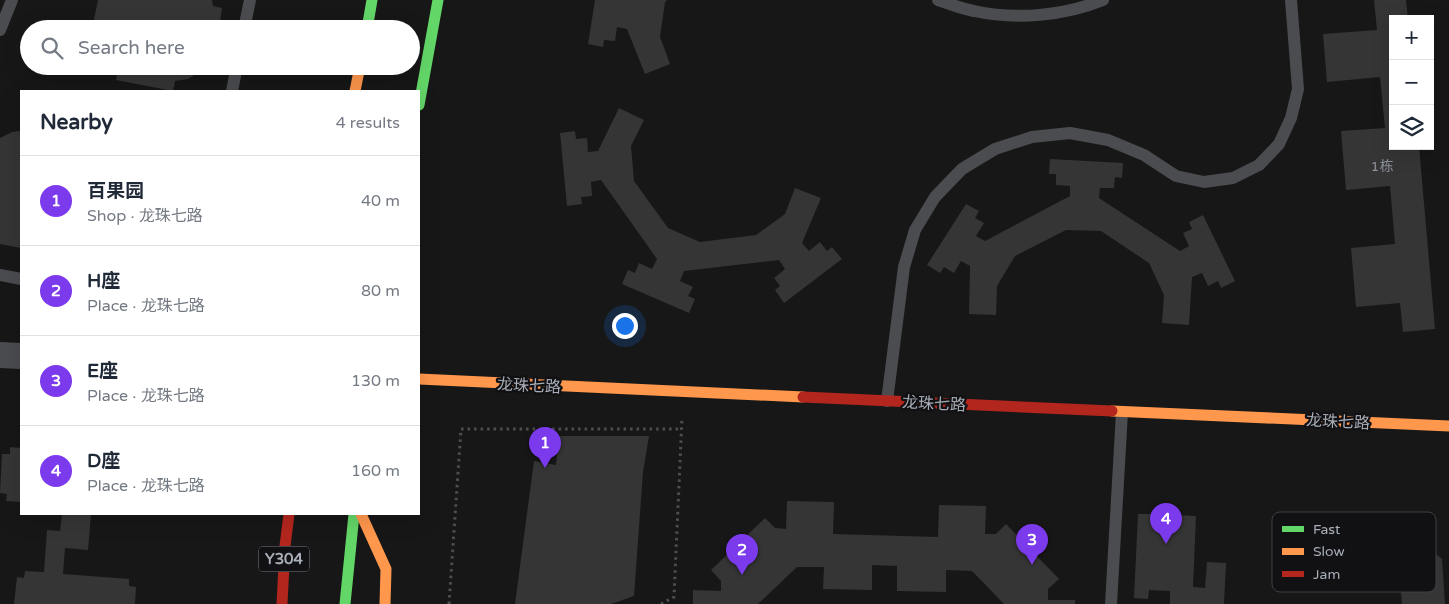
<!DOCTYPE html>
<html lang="en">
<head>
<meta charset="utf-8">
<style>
	:root { --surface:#fff; --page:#f2f2f3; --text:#1f2937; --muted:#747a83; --line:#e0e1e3; --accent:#7c3aed }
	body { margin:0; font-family:"Varela Round","Noto Sans SC",sans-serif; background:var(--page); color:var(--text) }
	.controls { position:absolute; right:15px; top:15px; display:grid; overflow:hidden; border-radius:0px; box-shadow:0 5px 20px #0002 }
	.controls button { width:45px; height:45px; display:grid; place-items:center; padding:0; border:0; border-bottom:1px solid var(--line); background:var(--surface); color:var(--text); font:25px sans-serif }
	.you { position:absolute; left:624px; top:325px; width:18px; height:18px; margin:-12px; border:4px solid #fff; border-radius:50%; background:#1a73e8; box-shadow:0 0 0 8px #1a73e833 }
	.badge { display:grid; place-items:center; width:32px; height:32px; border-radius:50%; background:var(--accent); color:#fff; font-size:16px; font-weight:700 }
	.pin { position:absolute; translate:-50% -41px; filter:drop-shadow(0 1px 2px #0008) }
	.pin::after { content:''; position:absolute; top:26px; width:18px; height:15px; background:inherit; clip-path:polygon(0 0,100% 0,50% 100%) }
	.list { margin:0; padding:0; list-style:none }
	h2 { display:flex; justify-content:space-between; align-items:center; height:65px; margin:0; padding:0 20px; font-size:21px }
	h2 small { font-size:16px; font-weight:400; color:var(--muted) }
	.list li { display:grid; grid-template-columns:32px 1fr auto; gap:15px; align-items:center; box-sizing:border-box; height:90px; padding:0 20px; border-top:1px solid var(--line) }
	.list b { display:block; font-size:19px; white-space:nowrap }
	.list p { margin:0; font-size:16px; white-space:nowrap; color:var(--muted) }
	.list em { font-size:16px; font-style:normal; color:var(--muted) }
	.icon { flex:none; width:28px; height:28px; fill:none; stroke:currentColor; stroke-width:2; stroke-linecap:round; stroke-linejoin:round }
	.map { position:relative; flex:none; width:1449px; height:604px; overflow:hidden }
	.search { position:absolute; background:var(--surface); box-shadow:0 5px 20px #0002; left:20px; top:20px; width:400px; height:55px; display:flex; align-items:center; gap:12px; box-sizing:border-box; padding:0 18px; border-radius:28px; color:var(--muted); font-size:19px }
	.panel { position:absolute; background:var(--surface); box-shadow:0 5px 20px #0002; left:20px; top:90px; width:400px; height:425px; border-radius:0px }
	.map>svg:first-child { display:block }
	.building { fill:#353536 }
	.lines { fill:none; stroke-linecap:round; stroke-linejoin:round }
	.path { stroke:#4d4e52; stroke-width:3; stroke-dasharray:2.5 4; stroke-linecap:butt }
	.lane { stroke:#4b4c50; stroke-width:12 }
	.street { stroke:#4b4c50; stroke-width:26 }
	.fast { stroke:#63d668; stroke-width:11 }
	.slow { stroke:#ff974d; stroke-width:11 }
	.jam { stroke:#b3261e; stroke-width:11 }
	.labels { text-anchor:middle; stroke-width:4.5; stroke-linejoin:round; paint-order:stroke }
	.number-label { font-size:14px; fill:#8b8f98 }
	.shield { fill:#111113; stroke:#7b7e86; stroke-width:1 }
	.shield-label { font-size:15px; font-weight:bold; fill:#a8adb8 }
	.street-label { font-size:16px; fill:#a8adb8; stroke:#111113 }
	.key { fill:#111113; stroke:#3e4045; stroke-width:1 }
	.key-label { font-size:14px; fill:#a8adb8 }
</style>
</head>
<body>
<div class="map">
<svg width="1449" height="604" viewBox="0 0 1449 604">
	<rect width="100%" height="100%" fill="#171717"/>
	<g class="building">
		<polygon points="98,0 212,0 213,6 222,8 219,29 92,29"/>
		<polygon points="595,0 667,0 665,2 660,37 670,64 645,74 627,29 617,27 615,41 604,40 603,47 588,44"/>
		<polygon points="1374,0 1406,0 1408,19 1393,19 1393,146 1419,146 1435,329 1403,332 1400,303 1356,307 1351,248 1395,244 1390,186 1346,190 1341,131 1385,128 1380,77 1327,82 1323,34 1377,30"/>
		<polygon points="109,66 200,66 193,76 188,79 175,81 173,91 116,80 118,70"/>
		<polygon points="619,108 644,120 631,146 634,181 668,228 700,242 756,235 785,214 795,188 821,198 802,243 809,251 820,242 827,251 832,247 842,259 784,303 775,290 780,286 774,278 785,269 779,260 684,271 680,281 693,287 688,296 695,299 689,313 622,284 628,270 635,273 639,263 652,269 657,259 601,180 591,182 592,196 581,197 582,204 567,206 560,133 575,131 576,139 587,138 588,152 598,151"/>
		<polygon points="20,127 21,127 21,248 0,244 0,138 12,132 20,131"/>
		<polygon points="1050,159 1123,163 1122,178 1115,177 1114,188 1100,188 1099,198 1180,251 1189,246 1183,233 1192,229 1189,222 1203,215 1235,281 1221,288 1218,281 1208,286 1202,273 1192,277 1189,325 1162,323 1164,295 1149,263 1101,231 1066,230 1015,256 997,286 996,315 969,314 970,266 961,261 954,273 944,267 940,273 927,265 966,204 979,211 975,218 984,223 976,236 985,241 1070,196 1070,186 1056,185 1056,174 1049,174"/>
		<polygon points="559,436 649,436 643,472 634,596 611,604 515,604 534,461 556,465"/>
		<polygon points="10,447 21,448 21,502 6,501 7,494 0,493 2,454 10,454"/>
		<polygon points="787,501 834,502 833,534 938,537 939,505 986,506 985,534 996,534 1006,524 1059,579 1048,589 1048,600 1075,600 1075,604 1004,604 972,571 946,570 946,592 897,591 897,566 872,565 872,590 823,589 824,567 797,567 758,604 693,604 693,590 721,591 721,581 711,570 765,518 775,528 786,529"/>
		<polygon points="62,514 91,514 88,550 65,548 63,574 129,579 129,586 136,587 135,604 14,604 17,577 24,578 25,571 44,572 47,530 60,531"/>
		<polygon points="1138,514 1158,514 1157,525 1173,526 1173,515 1196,516 1193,587 1205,588 1207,562 1226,563 1224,604 1170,604 1170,591 1149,590 1148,599 1134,598"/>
		<polygon points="1321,520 1402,526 1442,559 1445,604 1402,604 1400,581 1385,568 1317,564"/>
	</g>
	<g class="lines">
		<g class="path">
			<polyline points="449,604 461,429 681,429"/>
			<polyline points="661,604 674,597 682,417"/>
		</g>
		<g class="lane">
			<path d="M 938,0 C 950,4 962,9 974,11 C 1016,20 1064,16 1103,0"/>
			<polyline points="244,29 250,0"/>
			<polyline points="0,30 12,0"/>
			<polyline points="232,91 237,66"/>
			<polyline points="0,275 21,279"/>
			<polyline points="887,401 904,267 915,230 935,197 962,169 995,149 1032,137 1070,133 1108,140 1144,155 1176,176 1204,182 1233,178 1259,165 1279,144 1291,118 1298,89 1291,0"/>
			<polyline points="1111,604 1122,412"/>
		</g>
		<polyline class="street" points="0,355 21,356"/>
		<g class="fast">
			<polyline points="367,29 372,0"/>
			<polyline points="419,105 438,0"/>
			<polyline points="345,604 354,514"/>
		</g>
		<g class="slow">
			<polyline points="355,91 360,66"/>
			<polyline points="419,379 803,397"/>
			<polyline points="1112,411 1449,426"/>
			<polyline points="361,514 386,569 385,604"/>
		</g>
		<g class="jam">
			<polyline points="803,397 1112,411"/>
			<polyline points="282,604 285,546 289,514"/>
		</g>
	</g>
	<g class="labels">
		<g class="number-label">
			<text x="1382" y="171">1栋</text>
		</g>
		<rect class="shield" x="259" y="546.5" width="50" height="25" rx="4"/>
		<g class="shield-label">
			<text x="284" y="564">Y304</text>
		</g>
		<g class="street-label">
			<text transform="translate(529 385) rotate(3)" y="6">龙珠七路</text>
			<text transform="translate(934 403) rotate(3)" y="6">龙珠七路</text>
			<text transform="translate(1338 421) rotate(3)" y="6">龙珠七路</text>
		</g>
	</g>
	<rect x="1272" y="512" width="164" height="80" rx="8" class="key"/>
	<rect x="1282" y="526" width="22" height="6" fill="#63d668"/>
	<rect x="1282" y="548" width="22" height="7" fill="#ff974d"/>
	<rect x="1282" y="571" width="22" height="6" fill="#b3261e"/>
	<g class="key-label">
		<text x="1313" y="534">Fast</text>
		<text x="1313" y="556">Slow</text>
		<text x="1313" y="579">Jam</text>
	</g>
</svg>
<div class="controls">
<button>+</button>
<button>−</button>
<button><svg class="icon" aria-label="layers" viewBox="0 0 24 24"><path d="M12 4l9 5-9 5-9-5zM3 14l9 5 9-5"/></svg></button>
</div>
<div class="you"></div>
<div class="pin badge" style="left:545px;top:468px">1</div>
<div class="pin badge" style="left:742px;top:575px">2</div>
<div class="pin badge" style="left:1032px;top:565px">3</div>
<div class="pin badge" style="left:1166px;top:544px">4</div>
<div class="search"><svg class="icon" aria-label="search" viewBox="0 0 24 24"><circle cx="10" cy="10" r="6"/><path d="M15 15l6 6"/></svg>Search here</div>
<section class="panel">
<h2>Nearby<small>4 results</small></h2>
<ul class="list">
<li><span class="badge">1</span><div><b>百果园</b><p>Shop · 龙珠七路</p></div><em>40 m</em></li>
<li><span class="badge">2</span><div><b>H座</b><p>Place · 龙珠七路</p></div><em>80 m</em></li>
<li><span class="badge">3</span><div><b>E座</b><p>Place · 龙珠七路</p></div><em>130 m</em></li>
<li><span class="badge">4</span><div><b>D座</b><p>Place · 龙珠七路</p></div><em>160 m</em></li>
</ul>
</section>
</div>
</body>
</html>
